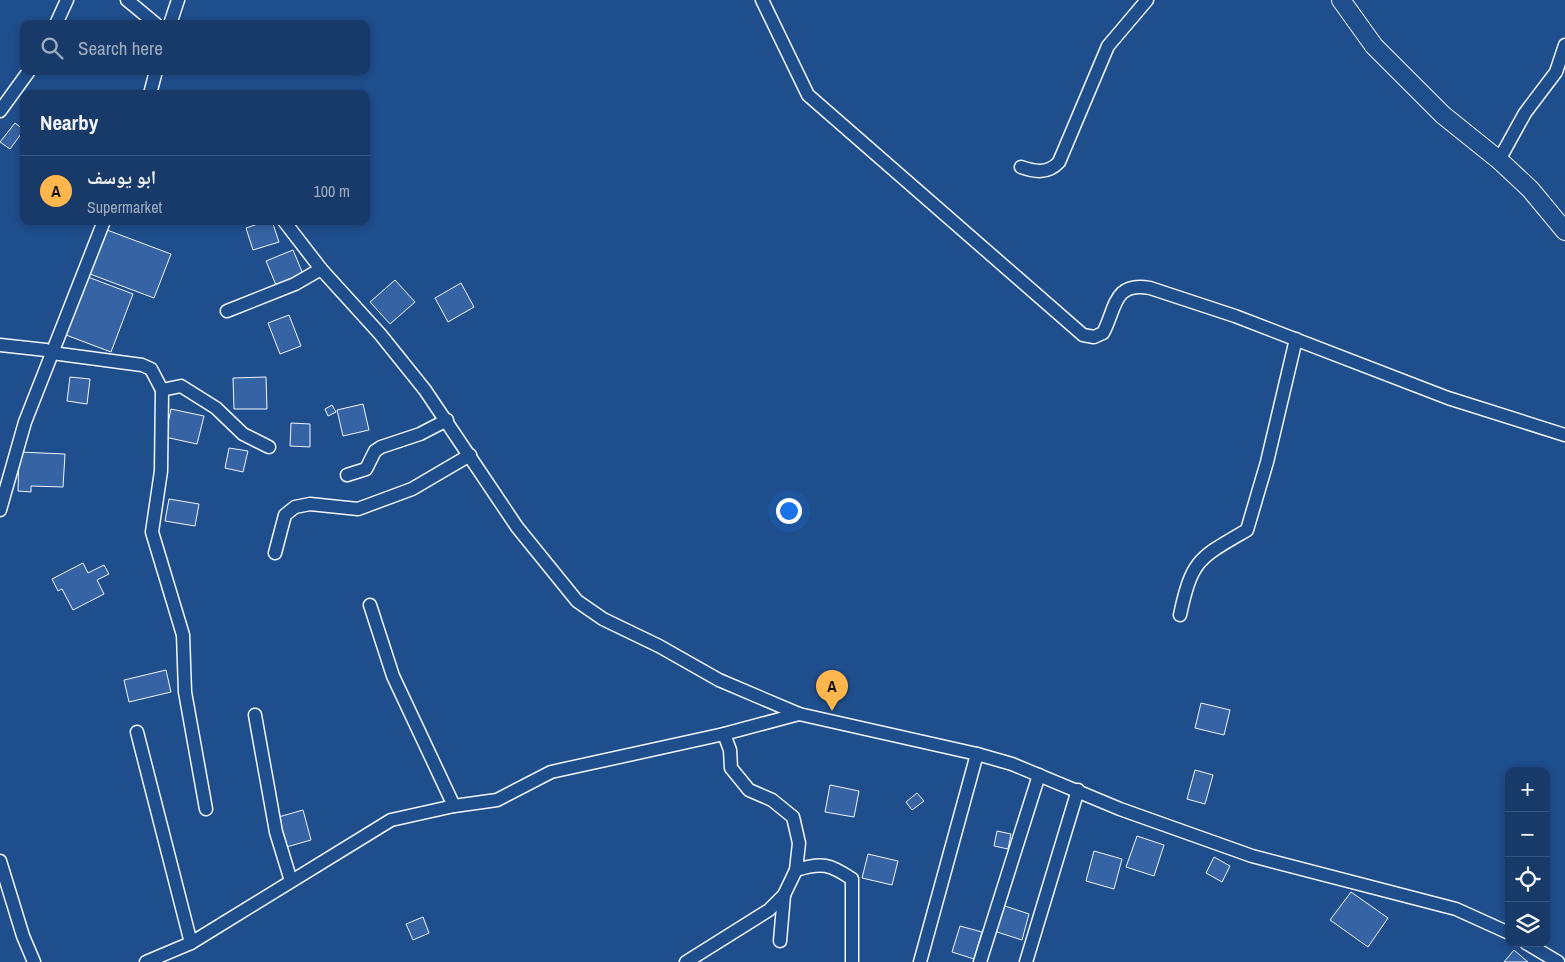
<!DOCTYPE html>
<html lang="en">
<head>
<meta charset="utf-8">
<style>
	:root { --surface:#173a69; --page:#20416f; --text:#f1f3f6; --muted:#9eadc0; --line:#36547d; --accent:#ffb74d }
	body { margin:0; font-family:"Archivo Narrow","Noto Naskh Arabic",sans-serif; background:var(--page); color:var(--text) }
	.controls { position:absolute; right:15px; bottom:15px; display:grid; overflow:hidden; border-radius:10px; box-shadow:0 2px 8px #0003 }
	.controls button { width:45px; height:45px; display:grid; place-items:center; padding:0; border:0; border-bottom:1px solid var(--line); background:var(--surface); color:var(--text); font:25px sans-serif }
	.you { position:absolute; left:788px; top:510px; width:18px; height:18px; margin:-12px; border:4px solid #fff; border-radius:50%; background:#1a73e8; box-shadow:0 0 0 8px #1a73e833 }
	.badge { display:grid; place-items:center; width:32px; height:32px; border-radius:50%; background:var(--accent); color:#111; font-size:16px; font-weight:700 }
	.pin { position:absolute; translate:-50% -41px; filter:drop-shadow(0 1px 2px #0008) }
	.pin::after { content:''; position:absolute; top:26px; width:18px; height:15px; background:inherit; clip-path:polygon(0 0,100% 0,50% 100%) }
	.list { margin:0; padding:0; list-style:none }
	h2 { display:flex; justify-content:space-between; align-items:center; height:65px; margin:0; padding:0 20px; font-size:21px }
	h2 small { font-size:16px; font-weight:400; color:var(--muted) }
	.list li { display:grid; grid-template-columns:32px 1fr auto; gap:15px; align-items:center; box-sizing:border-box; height:70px; padding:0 20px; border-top:1px solid var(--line) }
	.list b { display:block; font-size:19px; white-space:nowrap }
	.list p { margin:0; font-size:16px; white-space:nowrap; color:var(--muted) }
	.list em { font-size:16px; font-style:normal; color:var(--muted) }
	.icon { flex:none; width:28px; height:28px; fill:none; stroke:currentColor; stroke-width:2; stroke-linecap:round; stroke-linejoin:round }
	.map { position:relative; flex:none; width:1565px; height:962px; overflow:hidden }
	.search { position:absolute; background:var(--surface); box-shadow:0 2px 8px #0003; left:20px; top:20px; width:350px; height:55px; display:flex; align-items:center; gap:12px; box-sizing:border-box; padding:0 18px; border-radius:10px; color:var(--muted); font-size:19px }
	.panel { position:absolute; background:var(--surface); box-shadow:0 2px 8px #0003; left:20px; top:90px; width:350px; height:135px; border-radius:10px }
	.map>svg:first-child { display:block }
	.building { fill:#3563a3; stroke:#f2f6ff }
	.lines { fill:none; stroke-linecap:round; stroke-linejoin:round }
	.street-casing { stroke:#f2f6ff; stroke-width:15 }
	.secondary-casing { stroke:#f2f6ff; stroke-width:20 }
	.street { stroke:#1f4e8c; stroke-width:12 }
	.secondary { stroke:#1f4e8c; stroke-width:18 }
</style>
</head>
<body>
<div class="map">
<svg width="1565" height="962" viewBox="0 0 1565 962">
	<rect width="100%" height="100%" fill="#1f4e8c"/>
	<g class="building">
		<polygon points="15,123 24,130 10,149 0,142"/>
		<polygon points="267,221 272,221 279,242 253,250 246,228"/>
		<polygon points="107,230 171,254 154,298 90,274"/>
		<polygon points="293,250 303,274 276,285 266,261"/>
		<polygon points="88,277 133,294 111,352 66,335"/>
		<polygon points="395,280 415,302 390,324 370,302"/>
		<polygon points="461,283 474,307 448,322 435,298"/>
		<polygon points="289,315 301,346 280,354 268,323"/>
		<polygon points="70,377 90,379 87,404 67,401"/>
		<polygon points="266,377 267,409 234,409 233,378"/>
		<polygon points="363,404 369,430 343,436 337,410"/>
		<polygon points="332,405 336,412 328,416 325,409"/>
		<polygon points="171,409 204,416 197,444 165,437"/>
		<polygon points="291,423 310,424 310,447 290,446"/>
		<polygon points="229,448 248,451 243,472 225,468"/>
		<polygon points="19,452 65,454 63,487 31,486 31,492 18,491"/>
		<polygon points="169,499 199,504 195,526 165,521"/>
		<polygon points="83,563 88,573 104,565 109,574 97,580 104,594 73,610 62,589 58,591 52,579"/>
		<polygon points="166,670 171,692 129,702 124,680"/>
		<polygon points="1201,703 1230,710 1224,735 1195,728"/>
		<polygon points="1195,770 1213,775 1205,804 1187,799"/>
		<polygon points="830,785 859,791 854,817 825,812"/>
		<polygon points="917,793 924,801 912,810 906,802"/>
		<polygon points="303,810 311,840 283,848 275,818"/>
		<polygon points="997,831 1011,834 1008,849 994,846"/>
		<polygon points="1137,836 1164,845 1154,876 1126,867"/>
		<polygon points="1094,851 1122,859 1114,889 1086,881"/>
		<polygon points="868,854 898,861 892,885 862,878"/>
		<polygon points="1214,857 1230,866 1222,882 1206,873"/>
		<polygon points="1351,892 1388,918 1368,947 1330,920"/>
		<polygon points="1002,905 1029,914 1022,940 994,931"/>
		<polygon points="423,917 429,933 413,940 406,924"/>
		<polygon points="960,926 982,932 974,959 952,952"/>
		<polygon points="1514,950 1528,962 1504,962"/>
	</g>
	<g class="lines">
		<g class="street-casing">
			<g id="street">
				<polyline points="127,0 156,24"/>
				<path d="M 762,0 L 808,95 L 1083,335 L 1094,337 L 1103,333 C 1116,309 1113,281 1150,288 L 1235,316 L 1448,398 L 1565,435"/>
				<polyline points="56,24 67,0"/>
				<polyline points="170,24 178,0"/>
				<polyline points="150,94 156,71"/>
				<polyline points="0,111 29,71"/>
				<polyline points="1499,160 1525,113 1556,72 1565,45"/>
				<path d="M 1021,167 C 1035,172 1048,174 1059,162 L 1108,46 L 1147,0"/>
				<polyline points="284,221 321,269 380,334 425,390 517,527 577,601 603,619 659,646 719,680 799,714"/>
				<polyline points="227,311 295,284 321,269"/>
				<polyline points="0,345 46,350 52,353 142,365 151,369 162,390 181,386 216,408 243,434 269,447"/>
				<polyline points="162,390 161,471 152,532 183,635 185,692 206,809"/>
				<polyline points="347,475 366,469 375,451 381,447 420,434 447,420"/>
				<polyline points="0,510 25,422 104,221"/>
				<polyline points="275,553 285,515 295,507 310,504 358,509 412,489 470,455"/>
				<polyline points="370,605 393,676 454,806"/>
				<path d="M 1180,615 C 1192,559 1199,558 1247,530 L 1267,462 L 1296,339"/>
				<polyline points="255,715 276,832 291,881"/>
				<polyline points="137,732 191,943"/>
				<polyline points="0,861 23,936 34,962"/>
				<path d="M 796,870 C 822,862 830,864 852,879 L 852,962"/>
				<polyline points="780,941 784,895"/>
				<polyline points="1526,943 1558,962"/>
				<polyline points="146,962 191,943 391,820 454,806 497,800 551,772 724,734 799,714 977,754 1012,764 1120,809 1252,856 1456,909 1509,933"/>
				<polyline points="686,962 769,910 784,895 796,870 799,843 793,817 772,800 749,790 731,768 730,750 724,734"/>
				<polyline points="920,962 977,754"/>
				<polyline points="980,962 1039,775"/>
				<polyline points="1026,962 1078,790"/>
			</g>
		</g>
		<g class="secondary-casing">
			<polyline id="secondary" points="1341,0 1374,46 1443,115 1499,160 1530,189 1565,231"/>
		</g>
		<use href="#street" class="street"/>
		<use href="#secondary" class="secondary"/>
	</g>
</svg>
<div class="controls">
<button>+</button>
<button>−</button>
<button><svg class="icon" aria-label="locate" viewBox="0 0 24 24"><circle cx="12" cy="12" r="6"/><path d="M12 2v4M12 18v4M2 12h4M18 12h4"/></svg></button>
<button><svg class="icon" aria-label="layers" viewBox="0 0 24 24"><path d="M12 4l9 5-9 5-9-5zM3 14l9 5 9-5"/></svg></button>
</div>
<div class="you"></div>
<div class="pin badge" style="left:832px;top:711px">A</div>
<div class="search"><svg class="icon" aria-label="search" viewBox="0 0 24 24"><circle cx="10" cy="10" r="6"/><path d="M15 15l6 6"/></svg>Search here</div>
<section class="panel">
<h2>Nearby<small></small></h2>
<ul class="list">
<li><span class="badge">A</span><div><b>ابو يوسف</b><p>Supermarket</p></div><em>100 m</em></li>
</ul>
</section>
</div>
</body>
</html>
